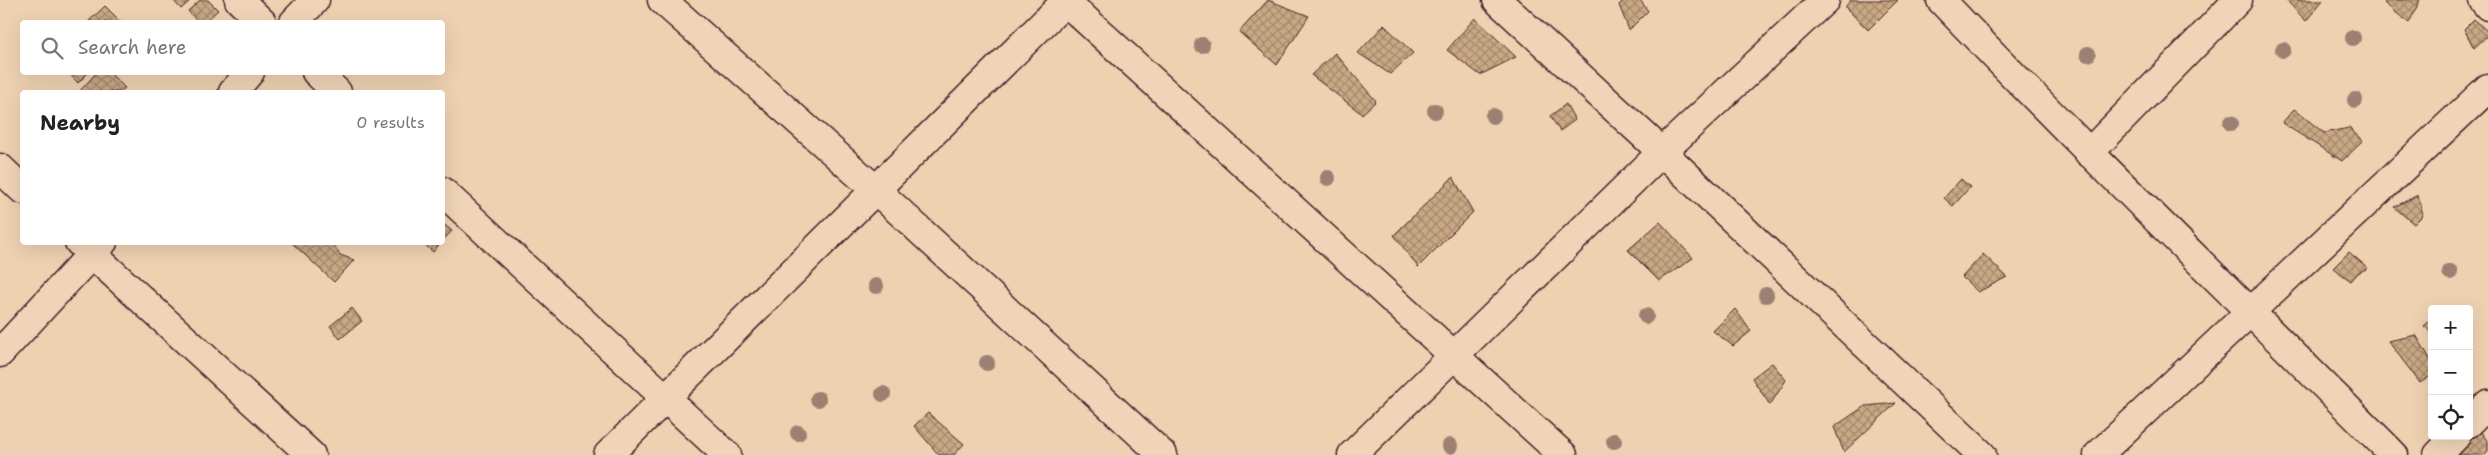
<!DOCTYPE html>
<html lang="en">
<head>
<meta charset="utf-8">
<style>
	:root { --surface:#fff; --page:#f6f6f6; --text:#222; --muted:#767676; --line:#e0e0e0 }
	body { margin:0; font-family:"Shantell Sans",sans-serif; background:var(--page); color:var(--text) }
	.controls { position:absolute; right:15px; bottom:15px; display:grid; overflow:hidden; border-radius:5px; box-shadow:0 5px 20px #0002 }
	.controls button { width:45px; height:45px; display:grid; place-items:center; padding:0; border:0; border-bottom:1px solid var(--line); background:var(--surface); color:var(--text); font:25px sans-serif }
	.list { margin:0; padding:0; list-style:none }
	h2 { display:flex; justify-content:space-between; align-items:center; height:65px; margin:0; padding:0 20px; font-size:21px }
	h2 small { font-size:16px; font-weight:400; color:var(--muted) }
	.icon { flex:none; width:28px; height:28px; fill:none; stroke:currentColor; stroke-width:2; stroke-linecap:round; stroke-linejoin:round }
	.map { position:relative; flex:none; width:2488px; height:455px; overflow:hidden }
	.search { position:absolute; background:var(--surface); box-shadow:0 5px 20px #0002; left:20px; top:20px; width:425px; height:55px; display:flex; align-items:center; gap:12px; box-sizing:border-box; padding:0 18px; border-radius:5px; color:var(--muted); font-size:19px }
	.panel { position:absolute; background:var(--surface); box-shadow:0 5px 20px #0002; left:20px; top:90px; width:425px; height:155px; border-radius:5px }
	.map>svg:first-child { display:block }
	.building { fill:url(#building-cross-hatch); stroke:#4a1f2b }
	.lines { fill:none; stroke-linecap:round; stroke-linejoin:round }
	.street-casing { stroke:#4a1f2b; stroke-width:31 }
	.secondary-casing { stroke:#4a1f2b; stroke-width:31 }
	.street { stroke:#f0d4b7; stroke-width:28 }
	.secondary { stroke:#f0d4b7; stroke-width:28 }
	.tree { fill:#9c8072 }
</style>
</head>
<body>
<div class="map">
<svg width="2488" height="455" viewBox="0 0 2488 455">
	<defs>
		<pattern id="building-cross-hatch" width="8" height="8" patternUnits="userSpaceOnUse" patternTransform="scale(1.25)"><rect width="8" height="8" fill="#c8a984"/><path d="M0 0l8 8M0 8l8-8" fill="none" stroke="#a4896c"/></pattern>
	</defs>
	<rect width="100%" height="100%" fill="#eed1b1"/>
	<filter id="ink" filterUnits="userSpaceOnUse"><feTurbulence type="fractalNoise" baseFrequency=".02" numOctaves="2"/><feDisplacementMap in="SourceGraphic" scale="10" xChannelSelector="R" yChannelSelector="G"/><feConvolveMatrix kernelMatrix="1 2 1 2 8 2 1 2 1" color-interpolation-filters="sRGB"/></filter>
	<g filter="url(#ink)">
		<g class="building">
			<polygon points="173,0 191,0 181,9"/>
			<polygon points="200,0 208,0 218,10 205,22 198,22 188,11"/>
			<polygon points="1268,0 1309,16 1277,65 1239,32"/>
			<polygon points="1624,0 1640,0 1648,11 1629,30 1619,5"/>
			<polygon points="1851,0 1898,0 1868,30 1845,7"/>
			<polygon points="2286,0 2323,0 2306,21"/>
			<polygon points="2388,0 2420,0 2409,23 2384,3"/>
			<polygon points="105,6 121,22 88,22"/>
			<polygon points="1475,18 1516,57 1480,75 1447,50"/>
			<polygon points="2474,19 2488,32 2488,35 2474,48 2464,29"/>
			<polygon points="1384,25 1413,53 1390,74 1358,53"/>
			<polygon points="1335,53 1376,101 1362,114 1311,75"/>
			<polygon points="68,72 89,72 78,83"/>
			<polygon points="97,72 109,72 125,88 120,92 79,92"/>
			<polygon points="1566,104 1575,120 1560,131 1550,116"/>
			<polygon points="2294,109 2324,133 2349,128 2363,141 2342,161 2282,123"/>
			<polygon points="1453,177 1473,212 1418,267 1394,235"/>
			<polygon points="1961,179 1970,187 1953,206 1944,198"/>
			<polygon points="2418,195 2423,215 2414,224 2394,207"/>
			<polygon points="1660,222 1693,258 1659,281 1628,250"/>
			<polygon points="442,223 452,231 442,241"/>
			<polygon points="291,242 332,242 340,255 354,260 334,282"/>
			<polygon points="422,242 441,242 433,252"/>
			<polygon points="2349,252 2368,268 2358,273 2351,281 2333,268"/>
			<polygon points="1983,254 2007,277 1978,292 1962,277"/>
			<polygon points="352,308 362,321 340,339 330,326"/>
			<polygon points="1735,309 1751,331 1733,346 1713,331"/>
			<polygon points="2432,319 2432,333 2424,326"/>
			<polygon points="2416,335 2432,362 2432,375 2420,383 2388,341"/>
			<polygon points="1772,363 1786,380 1770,405 1752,378"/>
			<polygon points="1896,403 1844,452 1834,427 1865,406"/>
			<polygon points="928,413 964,444 954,455 939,455 914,426"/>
			<polygon points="2479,429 2488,442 2488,451 2484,455 2457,455"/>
		</g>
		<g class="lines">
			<g class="street-casing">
				<g id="street">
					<polyline points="239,0 262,22"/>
					<polyline points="662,0 876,190 1163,455"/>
					<polyline points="1064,0 1563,455"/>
					<path d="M 1941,0 C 2088,155 2243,303 2394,455"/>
					<polyline points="2483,0 2488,6"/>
					<polyline points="294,22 315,0"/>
					<polyline points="316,72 337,92"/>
					<polyline points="233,92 250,72"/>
					<polyline points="2089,153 2238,0"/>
					<polyline points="0,168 22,189"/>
					<polyline points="442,191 727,455"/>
					<polyline points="79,242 311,455"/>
					<polyline points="0,353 103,242"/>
					<polyline points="2469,423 2488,404"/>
					<polyline points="608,455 1067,0"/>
					<polyline points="1352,455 1662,152 1825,0"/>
					<polyline points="2098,455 2488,88"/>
					<polyline points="2438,455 2456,436"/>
				</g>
			</g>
			<g class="secondary-casing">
				<polyline id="secondary" points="1497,0 1662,152 1982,455"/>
			</g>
			<use href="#street" class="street"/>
			<use href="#secondary" class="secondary"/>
		</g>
		<g class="tree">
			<circle cx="2353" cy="38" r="8"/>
			<circle cx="1202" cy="45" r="8"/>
			<circle cx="2283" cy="50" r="8"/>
			<circle cx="2088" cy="54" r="8"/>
			<circle cx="2355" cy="100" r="8"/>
			<circle cx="1435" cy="111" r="8"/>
			<circle cx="1493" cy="116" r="8"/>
			<circle cx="2231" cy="123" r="8"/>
			<circle cx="1328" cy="178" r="8"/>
			<circle cx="2450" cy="272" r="8"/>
			<circle cx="876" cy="286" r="8"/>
			<circle cx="1766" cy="295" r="8"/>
			<circle cx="1646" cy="316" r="8"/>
			<circle cx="987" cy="363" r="8"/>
			<circle cx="883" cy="394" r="8"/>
			<circle cx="818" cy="399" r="8"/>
			<circle cx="798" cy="433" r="8"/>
			<circle cx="1614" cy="441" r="8"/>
			<circle cx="1450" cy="446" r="8"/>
		</g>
	</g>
</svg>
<div class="controls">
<button>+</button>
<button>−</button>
<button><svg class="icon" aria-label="locate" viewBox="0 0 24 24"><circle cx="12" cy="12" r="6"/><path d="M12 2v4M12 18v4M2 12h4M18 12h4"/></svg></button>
</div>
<div class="search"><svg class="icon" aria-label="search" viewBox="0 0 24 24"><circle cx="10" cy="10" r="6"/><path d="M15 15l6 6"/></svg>Search here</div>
<section class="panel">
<h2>Nearby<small>0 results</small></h2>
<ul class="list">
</ul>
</section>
</div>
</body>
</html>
